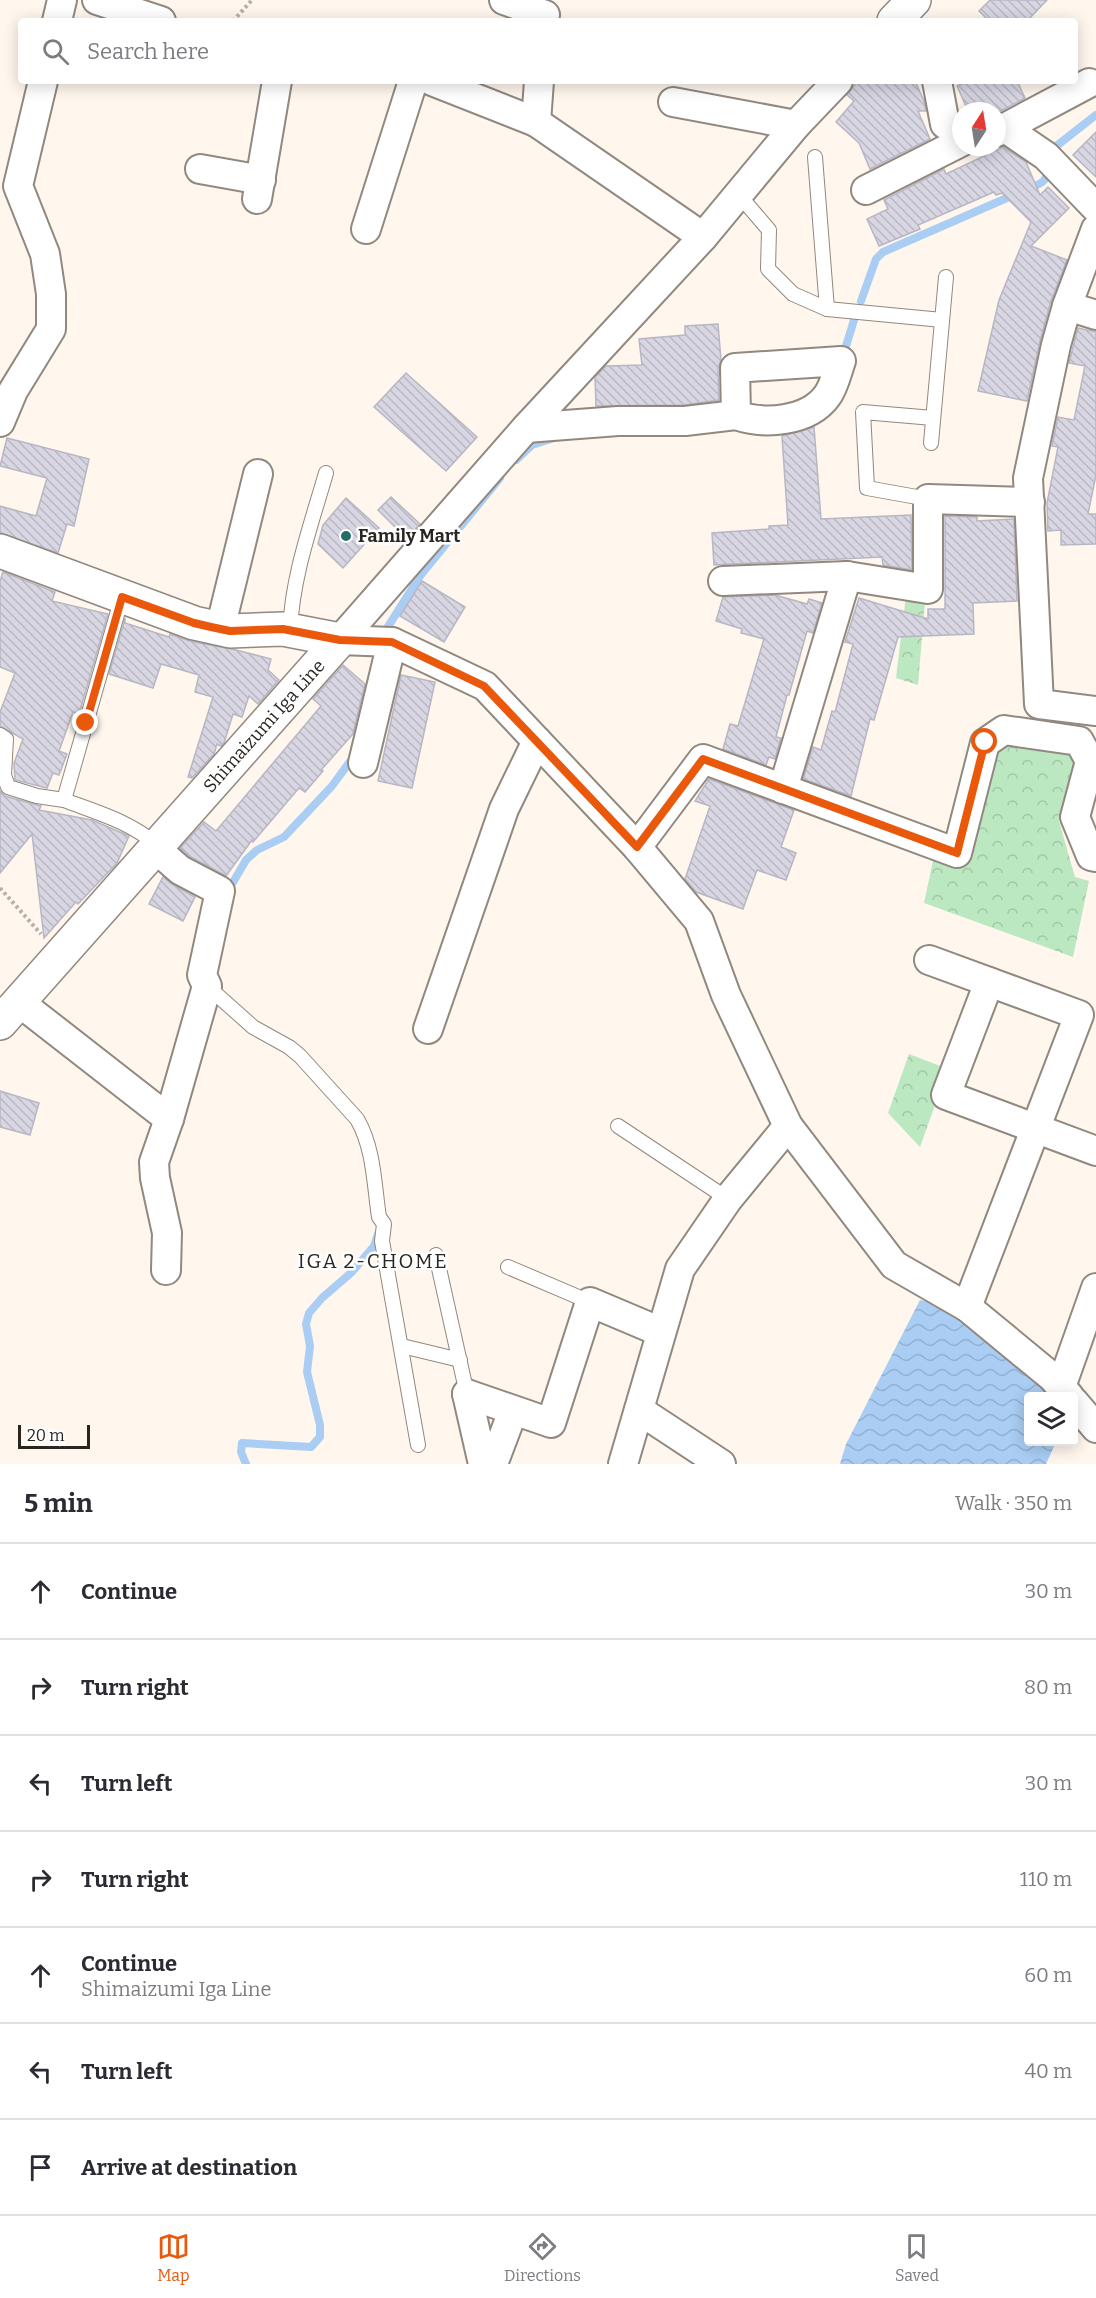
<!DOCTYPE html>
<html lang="en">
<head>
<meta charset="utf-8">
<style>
	:root { --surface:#fff; --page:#f7f7f7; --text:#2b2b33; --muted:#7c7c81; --line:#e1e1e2; --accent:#ea580c }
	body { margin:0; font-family:Bitter,serif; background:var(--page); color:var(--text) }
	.controls { position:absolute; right:18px; bottom:18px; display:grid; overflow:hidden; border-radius:6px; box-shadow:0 3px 15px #0003 }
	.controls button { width:54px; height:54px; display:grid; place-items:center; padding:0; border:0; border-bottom:2px solid var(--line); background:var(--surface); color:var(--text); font:30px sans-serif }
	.compass { position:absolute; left:952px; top:102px; width:54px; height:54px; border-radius:50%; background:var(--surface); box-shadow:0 3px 15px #0003; rotate:12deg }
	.scale { position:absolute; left:18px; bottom:15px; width:72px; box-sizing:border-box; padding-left:6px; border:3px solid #292622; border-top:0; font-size:16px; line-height:21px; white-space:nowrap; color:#292622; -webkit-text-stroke:4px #fff; paint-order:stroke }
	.stop { position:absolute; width:18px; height:18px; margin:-14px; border:4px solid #ea580c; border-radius:50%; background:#fff }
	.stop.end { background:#ea580c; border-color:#fff; box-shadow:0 2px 6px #0008 }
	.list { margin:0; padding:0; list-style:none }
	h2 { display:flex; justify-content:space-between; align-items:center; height:78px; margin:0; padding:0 24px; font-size:26px }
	h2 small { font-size:20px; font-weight:400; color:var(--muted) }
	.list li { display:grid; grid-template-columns:39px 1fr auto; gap:18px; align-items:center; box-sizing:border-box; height:96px; padding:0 24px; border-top:2px solid var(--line) }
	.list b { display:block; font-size:22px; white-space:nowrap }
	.list p { margin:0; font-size:20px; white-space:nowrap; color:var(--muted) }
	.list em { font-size:20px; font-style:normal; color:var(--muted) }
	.icon { flex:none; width:33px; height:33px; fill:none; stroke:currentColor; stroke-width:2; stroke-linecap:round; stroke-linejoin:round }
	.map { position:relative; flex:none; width:1096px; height:1464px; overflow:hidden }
	.search { position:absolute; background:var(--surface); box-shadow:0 3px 15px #0003; left:18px; right:18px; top:18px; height:66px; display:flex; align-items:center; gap:15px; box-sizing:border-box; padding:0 21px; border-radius:6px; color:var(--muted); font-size:22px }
	.sheet { height:750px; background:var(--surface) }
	nav { display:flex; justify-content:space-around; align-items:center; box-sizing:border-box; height:84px; border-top:2px solid var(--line); background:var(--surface); font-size:16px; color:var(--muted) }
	nav a { display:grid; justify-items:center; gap:3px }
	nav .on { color:var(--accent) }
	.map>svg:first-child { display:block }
	.forest { fill:url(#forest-crowns) }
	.water { fill:url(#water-waves) }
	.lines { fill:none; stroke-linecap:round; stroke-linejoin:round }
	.stream { stroke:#aacdf4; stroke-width:8 }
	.building { fill:url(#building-back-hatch); stroke:#b8b6c2; stroke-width:1.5 }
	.lane-casing { stroke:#91887f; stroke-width:16 }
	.street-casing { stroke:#91887f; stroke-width:32 }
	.secondary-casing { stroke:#91887f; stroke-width:36 }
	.path { stroke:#b6afa8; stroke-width:4; stroke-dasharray:3 3; stroke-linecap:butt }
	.lane { stroke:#fff; stroke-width:14 }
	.street { stroke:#fff; stroke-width:28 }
	.secondary { stroke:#fff; stroke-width:33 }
	.route { stroke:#ea580c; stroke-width:8 }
	.poi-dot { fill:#216d6a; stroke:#fff; stroke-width:2 }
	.labels { text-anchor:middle; stroke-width:5; stroke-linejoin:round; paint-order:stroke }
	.poi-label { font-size:18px; font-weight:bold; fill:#292622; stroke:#fff; text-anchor:start }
	.street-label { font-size:18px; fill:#292622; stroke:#fff }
	.neighbourhood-label { font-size:20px; letter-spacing:1.5px; fill:#292622; stroke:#fff }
</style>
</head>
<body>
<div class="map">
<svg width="1096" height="1464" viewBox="0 0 1096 1464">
	<defs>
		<pattern id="forest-crowns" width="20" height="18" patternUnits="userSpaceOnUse" patternTransform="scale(1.5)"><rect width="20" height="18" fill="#bbe8c1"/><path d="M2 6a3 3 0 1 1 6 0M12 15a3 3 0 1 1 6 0" fill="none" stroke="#a1c7a6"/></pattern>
		<pattern id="water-waves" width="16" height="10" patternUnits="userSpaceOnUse" patternTransform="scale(1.5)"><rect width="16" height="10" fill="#aacdf4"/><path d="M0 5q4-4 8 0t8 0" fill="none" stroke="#92b0d1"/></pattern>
		<pattern id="building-back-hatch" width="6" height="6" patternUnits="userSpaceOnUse" patternTransform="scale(1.5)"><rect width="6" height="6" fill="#d8d6e3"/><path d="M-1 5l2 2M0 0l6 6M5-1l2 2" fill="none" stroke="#b9b8c2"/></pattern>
	</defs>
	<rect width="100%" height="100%" fill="#fff6ee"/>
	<g class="forest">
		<polygon points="906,596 925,602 918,685 896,678"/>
		<polygon points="1011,742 1069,755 1074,762 1059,821 1075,877 1089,881 1073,957 924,903 935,851 970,862 997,749"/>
		<polygon points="909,1054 948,1069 920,1147 888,1113"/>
	</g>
	<polygon class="water" points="920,1300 935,1303 1031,1375 1051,1396 1028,1396 1028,1442 1056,1442 1046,1464 840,1464 846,1444"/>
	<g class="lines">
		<g class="stream">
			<polyline points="1050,151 1096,115"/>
			<path d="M 1027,189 C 1037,185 1048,183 1047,170"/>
			<polyline points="861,301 876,259 883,252 1016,194"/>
			<polyline points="843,356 854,320"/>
			<polyline points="516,460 532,445 554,438"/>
			<polyline points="384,633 420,576 500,478"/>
			<polyline points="228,891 246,860 257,850 284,837 332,786 354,756"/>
			<polyline points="246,1464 241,1452 242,1443 311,1447 320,1437 320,1425 307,1372 310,1346 306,1324 309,1313 322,1298 352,1272 374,1246 378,1234"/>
		</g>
	</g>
	<g class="building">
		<polygon points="990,0 1047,0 1027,21 989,21 979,11"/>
		<polygon points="858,81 915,81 924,101 926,111 918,111 930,139 870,169 859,143 836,122 854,101 847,95"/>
		<polygon points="969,81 1017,81 1025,98 997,113 997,111 968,111 957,86"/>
		<polygon points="1096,132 1096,177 1073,155"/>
		<polygon points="1003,147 1026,162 1040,195 1048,187 1069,208 1031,246 1067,260 1051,301 1040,341 1027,401 978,391 999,300 1031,222 1002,193 996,195 994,192 918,225 920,229 879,246 867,219 888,209 884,200 944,169 946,174"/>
		<polygon points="718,324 721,360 718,368 719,400 684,405 596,406 595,377 606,366 642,365 639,339 685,335 685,326"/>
		<polygon points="1078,328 1096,332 1096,475 1088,514 1096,514 1096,544 1061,545 1061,530 1048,531 1047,503 1058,447 1052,446 1058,417 1074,420 1085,366 1069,363"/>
		<polygon points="406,373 477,437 446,471 374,407"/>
		<polygon points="814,427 821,519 911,515 912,570 883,565 882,557 714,565 712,533 769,529 769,526 788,525 782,436"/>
		<polygon points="7,438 89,459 74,526 67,524 58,553 0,533 0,506 36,516 47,478 0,466"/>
		<polygon points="391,497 420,524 407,539 378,510"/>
		<polygon points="346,498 379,528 343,568 318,544 323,525"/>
		<polygon points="945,516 977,517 977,521 1014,519 1017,601 973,603 974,634 898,637 874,720 870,719 851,796 803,779 813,747 821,750 832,711 835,712 853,644 845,642 859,598 928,619 928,609 945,609"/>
		<polygon points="3,572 55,592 52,601 108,614 79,714 73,712 59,751 67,754 59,775 53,773 47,788 15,780 14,763 23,739 0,726 0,712 15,673 0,667 0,581"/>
		<polygon points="422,581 465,607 444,642 400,616"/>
		<polygon points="775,595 807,604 809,599 822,603 813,633 807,631 789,695 787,695 776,737 781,738 775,759 769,757 766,765 723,749 730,724 738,726 764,639 741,633 742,629 716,621 723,597"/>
		<polygon points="125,618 125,623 169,637 170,634 190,641 236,650 271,659 268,670 279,680 258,704 249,696 242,717 233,714 224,743 221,746 217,744 214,754 192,778 188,777 213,697 195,692 199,675 161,664 153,688 109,674"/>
		<polygon points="343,665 365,684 353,734 321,770 323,771 305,792 299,788 253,842 252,840 226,876 189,856 180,848 204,822 216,831 321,706 313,699"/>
		<polygon points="401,675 435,682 412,788 378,781"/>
		<polygon points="709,779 794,810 781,847 796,853 786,880 757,870 743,909 696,892 685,879 710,806 695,801"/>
		<polygon points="0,791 5,796 41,806 39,810 92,820 129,836 117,863 78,904 76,902 44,938 32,834 0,873"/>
		<polygon points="163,877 172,884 195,897 183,921 149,904"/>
		<polygon points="0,1091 39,1103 30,1135 0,1127"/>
	</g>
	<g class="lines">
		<g class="lane-casing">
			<g id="lane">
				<polyline points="815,157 827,309"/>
				<polyline points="739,195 769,230 768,269 793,294 827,309 942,320"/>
				<polyline points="931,443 946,277"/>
				<polyline points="928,499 867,488 863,412 933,418"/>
				<path d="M 122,597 L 64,800 C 98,813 129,821 157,845"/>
				<path d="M 290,631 C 292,577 311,525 326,473"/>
				<polyline points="0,735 6,739 4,775 8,787 37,796 64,800"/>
				<path d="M 207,986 L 253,1027 L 289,1047 L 300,1056 L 357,1119 C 374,1148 374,1184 379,1217 L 384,1224 L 382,1241 L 418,1445"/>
				<polyline points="618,1126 728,1199"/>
				<polyline points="436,1255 467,1394"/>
				<polyline points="508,1267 590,1302"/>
				<polyline points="402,1346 460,1360"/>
			</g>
		</g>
		<g class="street-casing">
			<g id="street">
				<polyline points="97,0 161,21"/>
				<polyline points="504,0 545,15"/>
				<polyline points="57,21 62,0"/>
				<polyline points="432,81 536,122 703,237"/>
				<polyline points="937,81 945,124 961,133"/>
				<polyline points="673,102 796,125"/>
				<polyline points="536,122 539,81"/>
				<polyline points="1005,128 1046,156 1096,208"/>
				<polyline points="997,132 1089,83"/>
				<polyline points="200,169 261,180"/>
				<polyline points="866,190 961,142"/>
				<polyline points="257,199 277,81"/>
				<polyline points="366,229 413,81"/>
				<polyline points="1096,229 1067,306 1056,345 1028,478 1039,704 1096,711"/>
				<polyline points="1067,306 1096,315"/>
				<path d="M 841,361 C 837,372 834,387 827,396 C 808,422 764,425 736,415 L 735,368 Z"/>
				<polyline points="0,422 13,391 51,329 51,294 45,254 18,186 43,81"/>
				<polyline points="526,428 618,421 685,421 736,415"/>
				<polyline points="723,581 847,576 928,589 928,499 1030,502"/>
				<polyline points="220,629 258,474"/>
				<polyline points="340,640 392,642 485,686 637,847 699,921 726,995 788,1126 894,1265 967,1307 1052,1377 1069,1396"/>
				<polyline points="340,640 526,428 703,237 796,125 838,81"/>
				<polyline points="363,763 392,642"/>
				<polyline points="783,789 847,576"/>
				<polyline points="637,847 703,759 957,853 985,743 1004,730 1079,741 1090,761 1075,817 1091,856 1096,857"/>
				<polyline points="155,848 180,870 220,891 202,975 207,986 169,1119 154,1162 155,1178 167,1233 166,1270"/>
				<polyline points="929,960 1079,1015 967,1307"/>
				<polyline points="989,982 946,1095 1096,1151"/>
				<polyline points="19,1002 169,1119"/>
				<polyline points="428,1029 504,809 537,741"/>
				<polyline points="1061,1387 1096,1288"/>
				<polyline points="467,1394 551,1423 590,1302 661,1332"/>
				<polyline points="467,1394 483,1464"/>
				<polyline points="1074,1402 1096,1428"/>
				<polyline points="639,1410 721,1464"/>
				<polyline points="493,1464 513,1411"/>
				<polyline points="623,1464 680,1269 728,1199 788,1126"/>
			</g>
		</g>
		<g class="secondary-casing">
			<g id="secondary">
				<polyline points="894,21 914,0"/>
				<polyline points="0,551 194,623 230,631 283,629 340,640"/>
				<polyline points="0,1023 340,640"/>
			</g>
		</g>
		<g class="path">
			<polyline points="233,21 252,0"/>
			<polyline points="0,888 41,934"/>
		</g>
		<use href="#lane" class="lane"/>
		<use href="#street" class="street"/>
		<use href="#secondary" class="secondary"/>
	</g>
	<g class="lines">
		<polyline class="route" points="86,723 122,597 194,623 211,627 230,631 283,629 340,640 392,642 484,686 637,847 703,759 957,853 985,742"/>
	</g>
	<circle class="poi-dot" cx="346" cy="536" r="6"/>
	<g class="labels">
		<g class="poi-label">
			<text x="358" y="542">Family Mart</text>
		</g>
		<g class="street-label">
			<text transform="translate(264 726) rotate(-48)" y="6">Shimaizumi Iga Line</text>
		</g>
		<g class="neighbourhood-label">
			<text x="373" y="1268">IGA 2-CHOME</text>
		</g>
	</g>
</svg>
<div class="controls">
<button><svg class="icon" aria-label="layers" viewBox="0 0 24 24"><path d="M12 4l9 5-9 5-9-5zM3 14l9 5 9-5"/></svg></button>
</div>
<svg class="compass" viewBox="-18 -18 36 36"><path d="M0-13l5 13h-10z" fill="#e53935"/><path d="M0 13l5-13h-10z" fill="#7c7c81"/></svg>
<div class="scale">20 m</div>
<div class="stop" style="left:985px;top:742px"></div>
<div class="stop end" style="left:86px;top:723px"></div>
<div class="search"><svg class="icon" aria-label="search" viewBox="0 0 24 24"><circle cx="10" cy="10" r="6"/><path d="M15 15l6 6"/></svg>Search here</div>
</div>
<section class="sheet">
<h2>5 min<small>Walk · 350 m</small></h2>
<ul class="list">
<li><svg class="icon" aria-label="ahead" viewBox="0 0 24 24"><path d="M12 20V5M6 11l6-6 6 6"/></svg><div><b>Continue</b></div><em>30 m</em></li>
<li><svg class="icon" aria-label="right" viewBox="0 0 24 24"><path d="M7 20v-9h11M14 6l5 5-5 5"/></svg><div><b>Turn right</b></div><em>80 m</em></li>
<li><svg class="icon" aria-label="left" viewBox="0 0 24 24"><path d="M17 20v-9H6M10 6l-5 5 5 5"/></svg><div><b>Turn left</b></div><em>30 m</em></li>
<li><svg class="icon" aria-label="right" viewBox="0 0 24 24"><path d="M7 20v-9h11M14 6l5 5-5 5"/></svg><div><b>Turn right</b></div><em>110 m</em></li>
<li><svg class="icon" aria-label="ahead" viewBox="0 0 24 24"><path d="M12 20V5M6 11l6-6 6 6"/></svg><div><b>Continue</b><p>Shimaizumi Iga Line</p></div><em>60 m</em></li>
<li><svg class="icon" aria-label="left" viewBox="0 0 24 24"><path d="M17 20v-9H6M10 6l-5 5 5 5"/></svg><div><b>Turn left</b></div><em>40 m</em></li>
<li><svg class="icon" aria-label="arrive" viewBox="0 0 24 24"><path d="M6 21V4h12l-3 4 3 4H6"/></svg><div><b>Arrive at destination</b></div></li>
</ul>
</section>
<nav>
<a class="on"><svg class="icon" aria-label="map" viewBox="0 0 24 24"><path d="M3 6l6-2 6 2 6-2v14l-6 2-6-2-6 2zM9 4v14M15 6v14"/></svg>Map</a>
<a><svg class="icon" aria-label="directions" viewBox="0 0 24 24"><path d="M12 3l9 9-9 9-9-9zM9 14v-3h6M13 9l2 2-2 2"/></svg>Directions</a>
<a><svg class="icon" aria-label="saved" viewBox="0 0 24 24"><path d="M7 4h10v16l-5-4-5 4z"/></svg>Saved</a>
</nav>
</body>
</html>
